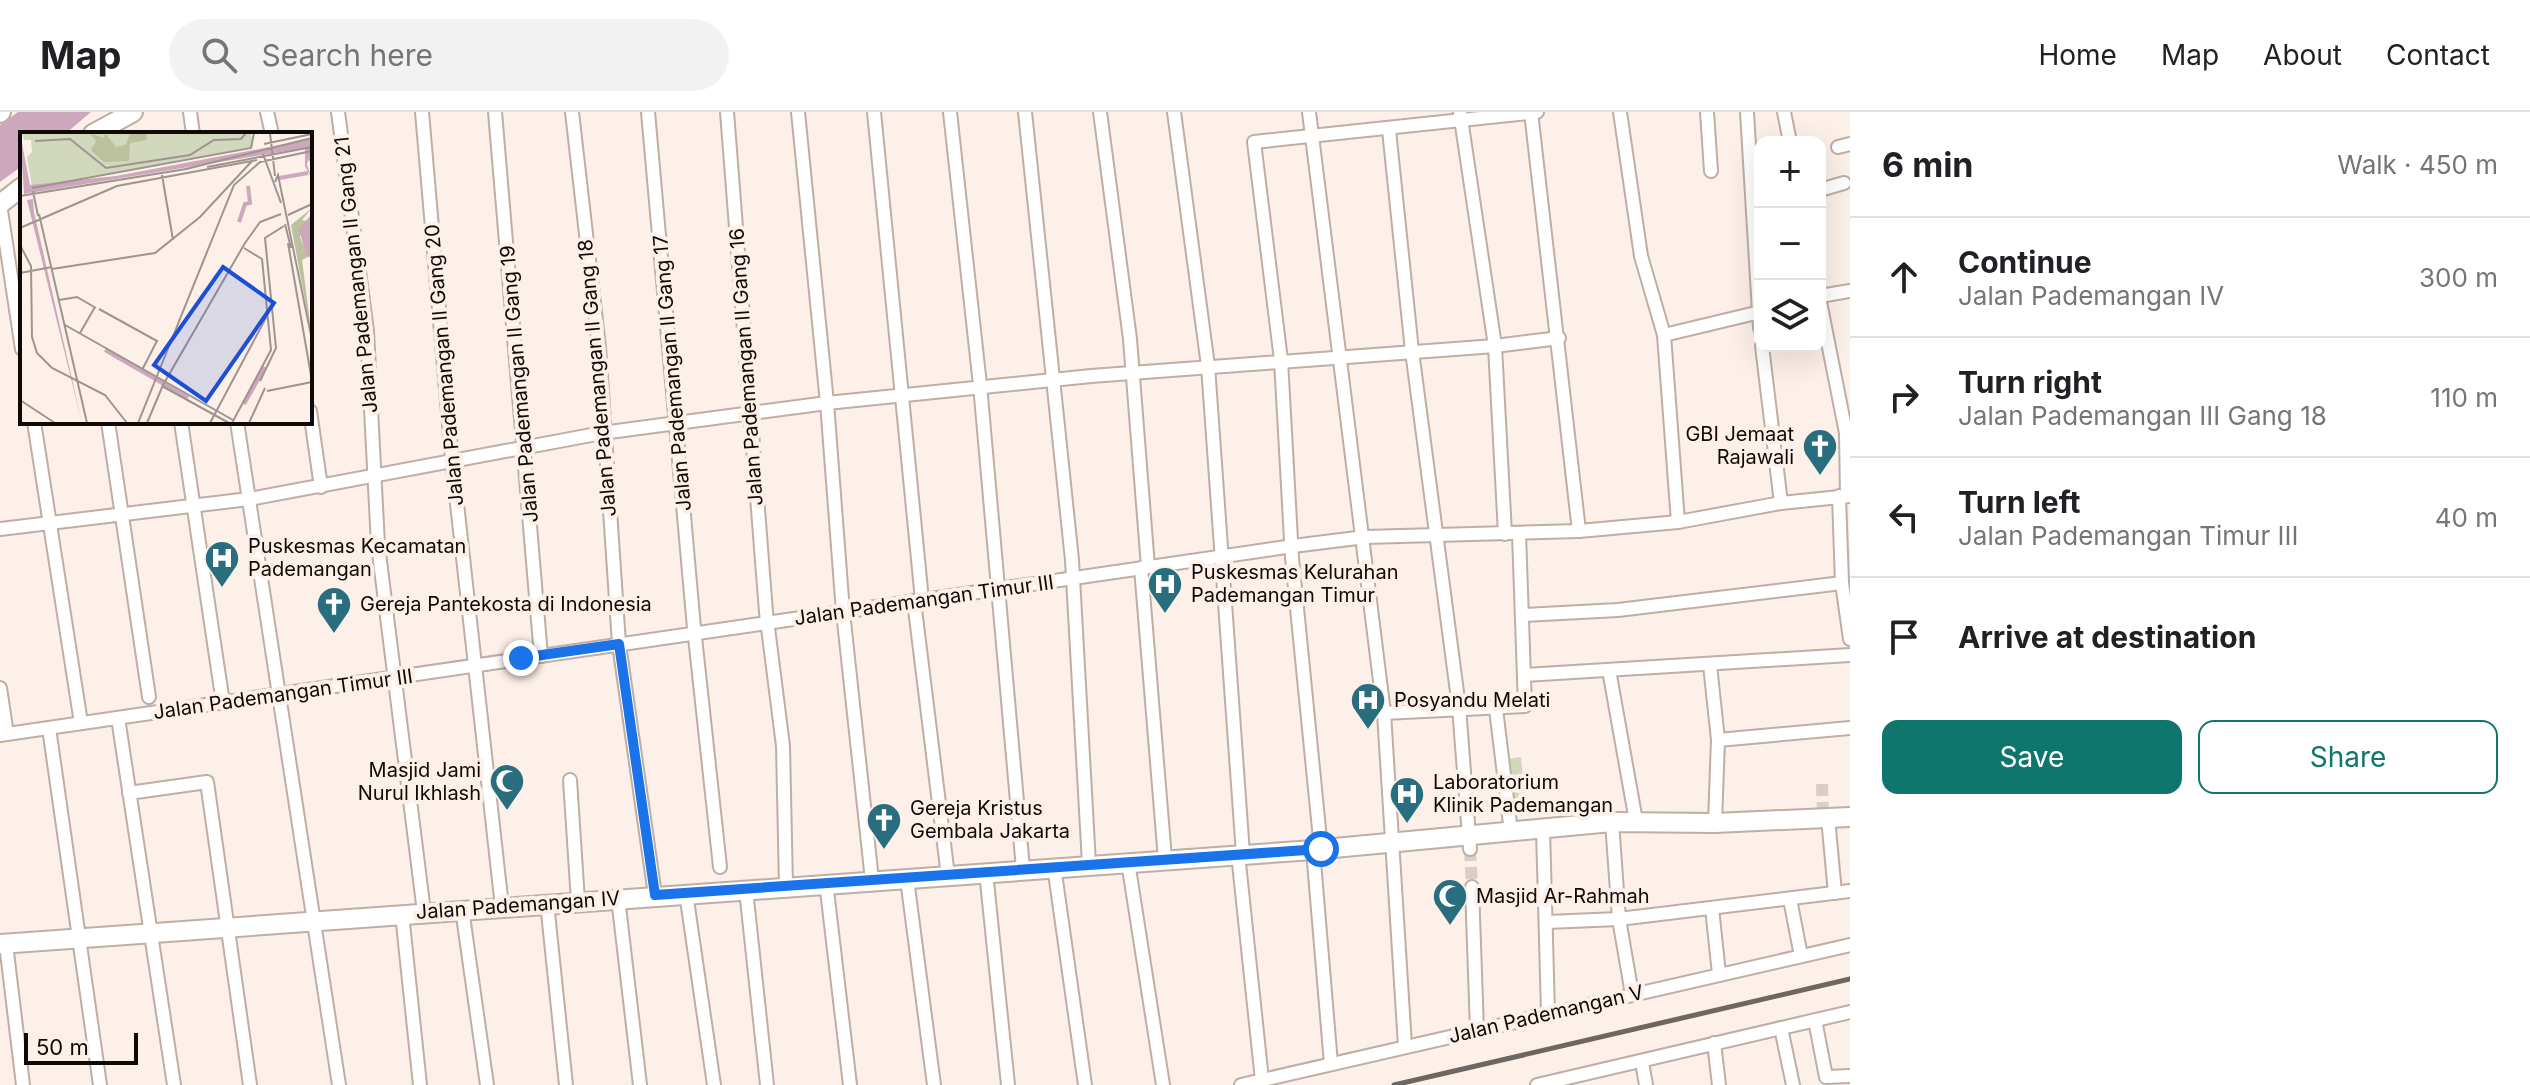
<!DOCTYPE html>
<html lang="en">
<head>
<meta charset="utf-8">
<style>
	:root { --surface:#fff; --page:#f2f2f2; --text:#202124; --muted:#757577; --line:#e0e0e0; --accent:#0f766e }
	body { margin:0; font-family:Inter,sans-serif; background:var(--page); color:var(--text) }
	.controls { position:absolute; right:24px; top:24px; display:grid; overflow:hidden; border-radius:16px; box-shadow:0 8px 32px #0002 }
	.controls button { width:72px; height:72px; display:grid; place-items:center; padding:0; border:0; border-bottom:2px solid var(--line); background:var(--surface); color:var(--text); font:40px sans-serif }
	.scale { position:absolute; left:24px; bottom:20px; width:114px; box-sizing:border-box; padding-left:8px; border:4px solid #0f0a08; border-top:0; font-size:22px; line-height:28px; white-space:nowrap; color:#0f0a08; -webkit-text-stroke:6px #fdf0e9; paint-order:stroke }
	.stop { position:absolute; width:24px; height:24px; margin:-18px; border:6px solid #1a73e8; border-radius:50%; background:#fff }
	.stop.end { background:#1a73e8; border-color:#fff; box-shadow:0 2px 8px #0008 }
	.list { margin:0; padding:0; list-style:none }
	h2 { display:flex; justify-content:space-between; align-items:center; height:104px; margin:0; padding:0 32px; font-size:34px }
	h2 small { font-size:26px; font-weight:400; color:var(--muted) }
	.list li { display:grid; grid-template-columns:52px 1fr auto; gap:24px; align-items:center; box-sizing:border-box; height:120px; padding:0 32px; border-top:2px solid var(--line) }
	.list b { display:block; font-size:30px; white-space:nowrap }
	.list p { margin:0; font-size:26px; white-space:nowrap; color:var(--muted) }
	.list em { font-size:26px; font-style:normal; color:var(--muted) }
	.actions { display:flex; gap:16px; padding:24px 32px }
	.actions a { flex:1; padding:18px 0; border:2px solid var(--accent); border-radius:16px; text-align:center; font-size:28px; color:var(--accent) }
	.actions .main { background:var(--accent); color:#fff }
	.icon { flex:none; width:44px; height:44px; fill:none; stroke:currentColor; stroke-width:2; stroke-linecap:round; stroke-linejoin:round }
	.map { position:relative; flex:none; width:1850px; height:973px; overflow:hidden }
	header { display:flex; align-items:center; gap:48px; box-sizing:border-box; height:112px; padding:0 40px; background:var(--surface); border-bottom:2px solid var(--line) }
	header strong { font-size:38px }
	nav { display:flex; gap:44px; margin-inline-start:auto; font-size:28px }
	.search { width:560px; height:72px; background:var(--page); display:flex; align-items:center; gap:20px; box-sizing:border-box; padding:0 28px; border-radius:44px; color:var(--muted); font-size:30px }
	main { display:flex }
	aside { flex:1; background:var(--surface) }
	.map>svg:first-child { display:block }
	.green { fill:#d2d8bb }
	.water { fill:#cda7bb }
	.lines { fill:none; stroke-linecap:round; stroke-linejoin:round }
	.street-tunnel { stroke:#d9cec7; stroke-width:12; stroke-dasharray:12 6; stroke-linecap:butt }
	.street-casing { stroke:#bdaea6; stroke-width:16 }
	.secondary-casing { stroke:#bdaea6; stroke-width:22 }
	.street { stroke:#fff; stroke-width:12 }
	.secondary { stroke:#fff; stroke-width:18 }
	.rail { stroke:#6e6662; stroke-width:5 }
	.route { stroke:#1a73e8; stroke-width:10 }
	.labels { text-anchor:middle; stroke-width:8; stroke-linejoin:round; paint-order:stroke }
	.street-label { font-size:20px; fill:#0f0a08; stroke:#fdf0e9 }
	.poi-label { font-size:20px; fill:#0f0a08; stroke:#fdf0e9; text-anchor:start }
	.inset-river { fill:none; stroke:#cda7bb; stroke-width:4 }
	.inset-road { fill:none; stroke:#9e948f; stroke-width:2 }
	.view { fill:#1d4ed8; fill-opacity:0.15; stroke:#1d4ed8; stroke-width:4 }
	.inset-edge { fill:none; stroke:#0f0a08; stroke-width:4 }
</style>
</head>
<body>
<header>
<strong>Map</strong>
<div class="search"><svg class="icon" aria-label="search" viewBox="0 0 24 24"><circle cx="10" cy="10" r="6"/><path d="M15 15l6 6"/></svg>Search here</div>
<nav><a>Home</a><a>Map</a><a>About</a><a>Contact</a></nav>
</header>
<main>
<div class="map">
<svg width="1850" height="973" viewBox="0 0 1850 973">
	<rect width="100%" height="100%" fill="#fdf0e9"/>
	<polygon class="green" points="1521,645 1525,689 1512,691 1507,647"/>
	<polygon class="water" points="18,0 91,0 65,22 22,22 22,54 0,70 0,13"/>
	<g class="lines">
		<g class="street-tunnel">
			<polyline points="1822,672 1823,706"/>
			<polyline points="1470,737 1472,775"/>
		</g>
		<g class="street-casing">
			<g id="street">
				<polyline points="190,0 193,22"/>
				<polyline points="267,0 272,22"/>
				<polyline points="338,0 367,219 378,433 424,800"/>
				<polyline points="422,0 452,347 502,795"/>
				<polyline points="495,0 541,544"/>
				<polyline points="572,0 599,235 619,532 655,783"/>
				<polyline points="648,0 694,516 720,755"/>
				<polyline points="727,0 766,500 783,634 786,774"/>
				<polyline points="798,0 827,291 843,500 872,768"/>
				<polyline points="874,0 922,488"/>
				<polyline points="950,0 980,273 1023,757"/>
				<polyline points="1025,0 1072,448 1089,752"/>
				<polyline points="1100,0 1130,227 1148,455"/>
				<polyline points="1174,0 1208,254 1243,742"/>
				<polyline points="1309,0 1384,601 1405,934"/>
				<polyline points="1460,0 1495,234 1505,422"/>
				<polyline points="1531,0 1579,419"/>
				<polyline points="1620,0 1641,144 1664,223 1678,410"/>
				<polyline points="1707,0 1711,59"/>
				<polyline points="1747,0 1760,216"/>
				<polyline points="1784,0 1790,30"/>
				<polyline points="1389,18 1412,239 1459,595 1470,737"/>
				<polyline points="1838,35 1850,32"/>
				<polyline points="1820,78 1844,71"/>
				<polyline points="0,92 22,237"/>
				<polyline points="1820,184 1850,179"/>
				<polyline points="1820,190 1846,321 1847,384"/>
				<polyline points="1664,223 1760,200"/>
				<polyline points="1762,234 1781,391"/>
				<polyline points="310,299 321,375"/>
				<polyline points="34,310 81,611"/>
				<polyline points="108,310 149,585"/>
				<polyline points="181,310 223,591"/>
				<polyline points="237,310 339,973"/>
				<polyline points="1839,384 1842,471 1850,527"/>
				<polyline points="0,417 249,387 602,321 827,291 1091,264 1495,234 1559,226"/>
				<polyline points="1141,456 1165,747"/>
				<polyline points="914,489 948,764"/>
				<polyline points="1524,503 1618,498 1842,471"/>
				<polyline points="1710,553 1718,628 1715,711"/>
				<polyline points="1609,558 1636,709"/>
				<polyline points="1525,563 1850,543"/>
				<polyline points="0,576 7,622"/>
				<polyline points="1496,597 1511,720"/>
				<polyline points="1384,601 1525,594 1519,422"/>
				<polyline points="118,606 174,973"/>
				<polyline points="49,616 100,973"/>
				<polyline points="0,623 1293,434 1365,425 1579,419 1678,410 1781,391 1850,384"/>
				<polyline points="1718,628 1850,616"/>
				<polyline points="570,668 578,789"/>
				<polyline points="129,681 207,670 250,973"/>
				<polyline points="1828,706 1835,781"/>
				<polyline points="1612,710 1619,807 1632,882"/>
				<polyline points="1543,717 1548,901"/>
				<polyline points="1321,737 1292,446 1281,248 1254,30 1537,0"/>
				<polyline points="1313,738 1331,952"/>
				<polyline points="1238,742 1262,968"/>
				<polyline points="1128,750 1163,973"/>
				<polyline points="1054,754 1085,973"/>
				<polyline points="986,760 1008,973"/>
				<polyline points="907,767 934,973"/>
				<polyline points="826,770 850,973"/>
				<polyline points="1472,775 1477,918"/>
				<polyline points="746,778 767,973"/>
				<polyline points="686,781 714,973"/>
				<polyline points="618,786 640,973"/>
				<polyline points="1790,787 1801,844"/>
				<polyline points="547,791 566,973"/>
				<polyline points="1712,796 1719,862"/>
				<polyline points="462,797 487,973"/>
				<polyline points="402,802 420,973"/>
				<polyline points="1547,810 1619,807 1850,779"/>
				<polyline points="6,832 23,973"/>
				<polyline points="1815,908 1826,965 1850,964"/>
				<polyline points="1781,916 1793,973"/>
				<polyline points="1714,931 1719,973"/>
				<polyline points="1642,950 1646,973"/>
				<polyline points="1241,973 1850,833"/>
				<polyline points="1537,973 1850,900"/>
			</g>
		</g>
		<g class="secondary-casing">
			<g id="secondary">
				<polyline points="0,1 1,0"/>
				<polyline points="93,22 133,0"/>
				<polyline points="0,92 22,75"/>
				<polyline points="0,832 1313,738 1612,710 1715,711 1850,705"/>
			</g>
		</g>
		<use href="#street" class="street"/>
		<use href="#secondary" class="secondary"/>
		<polyline class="rail" points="1394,973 1850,867"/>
	</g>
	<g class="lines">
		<polyline class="route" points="521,546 619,532 655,783 1321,737"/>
	</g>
	<defs>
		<g id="church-pin" transform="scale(1.8)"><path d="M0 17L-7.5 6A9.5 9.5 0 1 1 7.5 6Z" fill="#296e7e" stroke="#fdf0e9"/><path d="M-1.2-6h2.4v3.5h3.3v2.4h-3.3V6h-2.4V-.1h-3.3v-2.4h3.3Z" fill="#fff"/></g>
		<g id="hospital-pin" transform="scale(1.8)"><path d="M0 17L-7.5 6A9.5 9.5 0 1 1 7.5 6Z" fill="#296e7e" stroke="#fdf0e9"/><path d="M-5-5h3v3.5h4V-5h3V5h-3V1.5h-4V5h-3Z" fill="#fff"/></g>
		<g id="mosque-pin" transform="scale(1.8)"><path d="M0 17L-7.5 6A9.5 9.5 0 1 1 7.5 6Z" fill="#296e7e" stroke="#fdf0e9"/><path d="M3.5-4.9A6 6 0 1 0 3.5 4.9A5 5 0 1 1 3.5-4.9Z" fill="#fff"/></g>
	</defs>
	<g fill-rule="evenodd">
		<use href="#church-pin" x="1820" y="334"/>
		<use href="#hospital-pin" x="222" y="446"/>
		<use href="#hospital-pin" x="1165" y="472"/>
		<use href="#church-pin" x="334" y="492"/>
		<use href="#hospital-pin" x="1368" y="588"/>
		<use href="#mosque-pin" x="507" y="669"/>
		<use href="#hospital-pin" x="1407" y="682"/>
		<use href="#church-pin" x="884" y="708"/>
		<use href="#mosque-pin" x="1450" y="784"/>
	</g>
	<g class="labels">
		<g class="street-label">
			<text transform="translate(356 163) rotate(-96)" y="7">Jalan Pademangan II Gang 21</text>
			<text transform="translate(444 253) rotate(-95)" y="7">Jalan Pademangan II Gang 20</text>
			<text transform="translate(746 255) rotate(-94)" y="7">Jalan Pademangan II Gang 16</text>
			<text transform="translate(672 261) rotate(-95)" y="7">Jalan Pademangan II Gang 17</text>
			<text transform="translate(597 266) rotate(-95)" y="7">Jalan Pademangan II Gang 18</text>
			<text transform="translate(519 272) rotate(-95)" y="7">Jalan Pademangan II Gang 19</text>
			<text transform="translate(924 488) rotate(-8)" y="7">Jalan Pademangan Timur III</text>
			<text transform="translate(283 582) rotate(-8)" y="7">Jalan Pademangan Timur III</text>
			<text transform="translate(518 793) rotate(-4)" y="7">Jalan Pademangan IV</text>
			<text transform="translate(1546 902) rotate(-13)" y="7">Jalan Pademangan V</text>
		</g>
		<g class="poi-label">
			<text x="1794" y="329" text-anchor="end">GBI Jemaat<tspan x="1794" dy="23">Rajawali</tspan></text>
			<text x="248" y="441">Puskesmas Kecamatan<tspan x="248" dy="23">Pademangan</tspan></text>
			<text x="1191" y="467">Puskesmas Kelurahan<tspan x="1191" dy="23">Pademangan Timur</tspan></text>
			<text x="360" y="499">Gereja Pantekosta di Indonesia</text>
			<text x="1394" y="595">Posyandu Melati</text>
			<text x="481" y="665" text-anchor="end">Masjid Jami<tspan x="481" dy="23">Nurul Ikhlash</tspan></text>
			<text x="1433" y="677">Laboratorium<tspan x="1433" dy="23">Klinik Pademangan</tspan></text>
			<text x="910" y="703">Gereja Kristus<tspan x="910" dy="23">Gembala Jakarta</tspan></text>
			<text x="1476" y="791">Masjid Ar-Rahmah</text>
		</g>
	</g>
	<g transform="translate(20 20)">
		<rect width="292" height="292" fill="#fdf0e9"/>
		<path d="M 2,1 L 231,1 L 233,15 L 12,55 L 7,25 L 12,20 L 11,8 L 4,8 Z" fill="#d2d8bb"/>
		<path d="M 70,1 L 84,6 L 85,1 L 96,15 L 106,13 L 110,1 L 126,1 L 127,8 L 110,11 L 109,29 L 84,30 L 71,18 L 76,9 ZM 292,76 L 282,88 L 287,89 L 280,105 L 288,125 L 282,128 L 292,206 L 271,93 Z" fill="#bac19c"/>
		<path d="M 0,1 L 10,53 L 96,44 L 292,7 L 292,31 L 288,28 L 287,33 L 292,47 L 285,34 L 285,16 L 4,62 ZM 13,67 L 14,80 L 62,291 L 7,68 ZM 292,82 L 290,85 L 292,127 L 286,123 L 279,97 Z" fill="#cda7bb"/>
		<path class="inset-river" d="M 259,46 L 288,41M 219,90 L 225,72 L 230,71 L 228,54M 85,218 L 168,266M 224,272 L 245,235"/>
		<path class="inset-road" d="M 250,1 L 255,44M 15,9 L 50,7 L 86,36 L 170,23 L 194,8 L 221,7 L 226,1M 244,12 L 292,2M 243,22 L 261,71M 187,35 L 292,15M 142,43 L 153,108M 255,50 L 258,43 L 292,208M 12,56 L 231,16 L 234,1M 13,59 L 18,84M 0,64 L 166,37 L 292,6M 19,82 L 67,291M 268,83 L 292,72M 265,92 L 271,116M 0,96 L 97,54 L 237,28M 268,111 L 292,249M 0,113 L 11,134 L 12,205 L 17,221 L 32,236 L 85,263 L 107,291M 32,137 L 135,121 L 180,85 L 232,29M 0,141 L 32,135M 39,168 L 57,165 L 76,176M 79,177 L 137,209 L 122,238M 45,193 L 213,288M 60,201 L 75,175M 240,249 L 256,216 L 245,106 L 264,94M 142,254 L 209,291M 247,259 L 292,250M 0,268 L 35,291M 118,291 L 214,53 L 240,30 L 292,19M 127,291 L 143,253 L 225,111 L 240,90 L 261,82M 190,291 L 248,182M 212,291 L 251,218 L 242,127 L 224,116M 229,291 L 245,256"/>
		<path class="view" d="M 203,135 L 254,171 L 186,269 L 134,233 Z"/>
		<rect width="292" height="292" class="inset-edge"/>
	</g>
</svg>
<div class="controls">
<button>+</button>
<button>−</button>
<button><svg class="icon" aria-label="layers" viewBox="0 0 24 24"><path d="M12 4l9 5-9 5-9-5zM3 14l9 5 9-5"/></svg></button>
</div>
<div class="scale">50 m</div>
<div class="stop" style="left:1321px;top:737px"></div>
<div class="stop end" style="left:521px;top:546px"></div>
</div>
<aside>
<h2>6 min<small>Walk · 450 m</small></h2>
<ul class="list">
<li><svg class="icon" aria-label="ahead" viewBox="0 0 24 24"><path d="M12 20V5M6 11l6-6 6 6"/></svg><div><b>Continue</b><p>Jalan Pademangan IV</p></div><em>300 m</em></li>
<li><svg class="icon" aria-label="right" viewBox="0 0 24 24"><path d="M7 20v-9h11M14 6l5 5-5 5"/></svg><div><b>Turn right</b><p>Jalan Pademangan III Gang 18</p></div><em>110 m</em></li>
<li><svg class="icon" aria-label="left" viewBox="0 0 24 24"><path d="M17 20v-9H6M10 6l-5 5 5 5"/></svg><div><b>Turn left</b><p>Jalan Pademangan Timur III</p></div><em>40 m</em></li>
<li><svg class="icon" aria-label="arrive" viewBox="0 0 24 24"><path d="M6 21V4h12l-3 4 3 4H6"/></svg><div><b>Arrive at destination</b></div></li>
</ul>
<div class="actions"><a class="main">Save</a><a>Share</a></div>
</aside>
</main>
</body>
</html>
